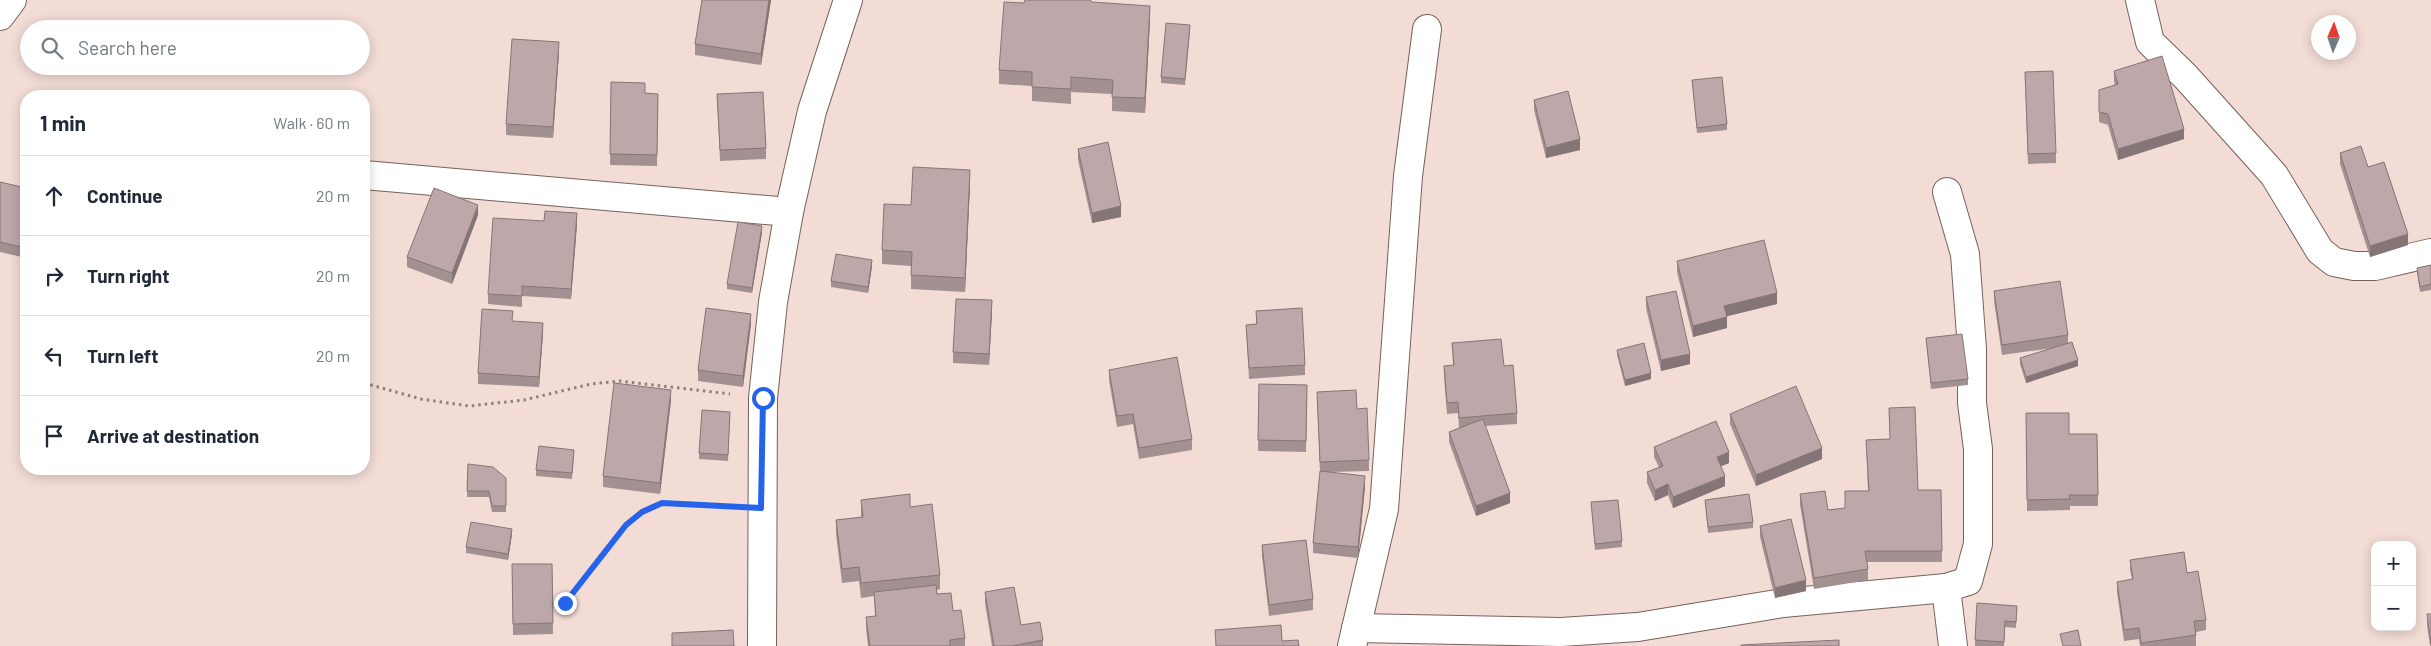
<!DOCTYPE html>
<html lang="en">
<head>
<meta charset="utf-8">
<style>
	:root { --surface:#fff; --page:#f6f6f7; --text:#1f2937; --muted:#747a83; --line:#e0e1e3 }
	body { margin:0; font-family:Barlow,sans-serif; background:var(--page); color:var(--text) }
	.controls { position:absolute; right:15px; bottom:15px; display:grid; overflow:hidden; border-radius:10px; box-shadow:0 2px 12px #0003 }
	.controls button { width:45px; height:45px; display:grid; place-items:center; padding:0; border:0; border-bottom:1px solid var(--line); background:var(--surface); color:var(--text); font:25px sans-serif }
	.compass { position:absolute; left:2311px; top:15px; width:45px; height:45px; border-radius:50%; background:var(--surface); box-shadow:0 2px 12px #0003; rotate:2deg }
	.stop { position:absolute; width:15px; height:15px; margin:-11px; border:4px solid #2563eb; border-radius:50%; background:#fff }
	.stop.end { background:#2563eb; border-color:#fff; box-shadow:0 1px 5px #0008 }
	.list { margin:0; padding:0; list-style:none }
	h2 { display:flex; justify-content:space-between; align-items:center; height:65px; margin:0; padding:0 20px; font-size:21px }
	h2 small { font-size:16px; font-weight:400; color:var(--muted) }
	.list li { display:grid; grid-template-columns:32px 1fr auto; gap:15px; align-items:center; box-sizing:border-box; height:80px; padding:0 20px; border-top:1px solid var(--line) }
	.list b { display:block; font-size:19px; white-space:nowrap }
	.list em { font-size:16px; font-style:normal; color:var(--muted) }
	.icon { flex:none; width:28px; height:28px; fill:none; stroke:currentColor; stroke-width:2; stroke-linecap:round; stroke-linejoin:round }
	.map { position:relative; flex:none; width:2431px; height:646px; overflow:hidden }
	.search { position:absolute; background:var(--surface); box-shadow:0 2px 12px #0003; left:20px; top:20px; width:350px; height:55px; display:flex; align-items:center; gap:12px; box-sizing:border-box; padding:0 18px; border-radius:28px; color:var(--muted); font-size:19px }
	.panel { position:absolute; background:var(--surface); box-shadow:0 2px 12px #0003; left:20px; top:90px; width:350px; height:385px; border-radius:20px }
	.map>svg:first-child { display:block }
	.lines { fill:none; stroke-linecap:round; stroke-linejoin:round }
	.minor-casing { stroke:#75625b; stroke-width:30 }
	.path { stroke:#90817b; stroke-width:3; stroke-dasharray:2.5 4; stroke-linecap:butt }
	.minor { stroke:#fff; stroke-width:28 }
	.wall { fill:#a39090 }
	.shaded-wall { fill:#857576 }
	.building { fill:#bea7a8; stroke:#857576 }
	.route { stroke:#2563eb; stroke-width:6 }
</style>
</head>
<body>
<div class="map">
<svg width="2431" height="646" viewBox="0 0 2431 646">
	<rect width="100%" height="100%" fill="#f2dcd5"/>
	<g class="lines">
		<g class="minor-casing">
			<g id="minor">
				<polyline points="2140,0 2150,42 2185,76 2274,175 2320,251 2334,262 2354,266 2375,266 2431,253"/>
				<polyline points="0,16 12,0"/>
				<polyline points="364,175 789,212"/>
				<polyline points="1946,588 1953,646"/>
				<polyline points="1356,628 1561,632 1638,627 1783,603 1946,588 1968,581 1978,544 1978,449 1972,403 1972,349 1965,254 1947,192"/>
				<polyline points="762,646 763,398 773,302 789,212 812,111 848,0"/>
				<polyline points="1352,646 1384,509 1408,176 1427,29"/>
			</g>
		</g>
		<g class="path">
			<polyline points="364,383 421,399 469,406 524,400 591,384 619,381 730,394"/>
			<path d="M 565,603 C 586,576 629,508 663,503 C 683,501 707,505 728,506"/>
		</g>
		<use href="#minor" class="minor"/>
	</g>
	<g class="wall">
		<polygon points="702,0 771,0 761,65 695,55 695,44"/>
		<polygon points="1092,2 1150,20 1145,113 1112,111 1112,94 1071,92 1071,104 1032,101 1032,86 999,84 999,70 1024,3"/>
		<polygon points="1190,31 1185,85 1161,83 1161,77"/>
		<polygon points="559,52 553,138 506,135 506,124"/>
		<polygon points="2114,71 2184,139 2118,160 2108,125 2099,122 2099,90 2115,85 2114,81"/>
		<polygon points="2025,72 2056,153 2056,163 2028,164"/>
		<polygon points="1692,80 1727,124 1727,130 1697,133"/>
		<polygon points="611,82 645,93 658,94 657,166 610,165"/>
		<polygon points="717,94 766,148 766,159 720,161"/>
		<polygon points="1534,100 1580,150 1546,158 1534,110"/>
		<polygon points="1078,149 1121,217 1092,223 1078,160"/>
		<polygon points="2340,153 2368,167 2408,245 2370,257 2340,164"/>
		<polygon points="0,182 26,188 26,258 0,252"/>
		<polygon points="970,184 965,292 911,289 911,266 882,264 882,250"/>
		<polygon points="478,215 452,284 407,267 407,257"/>
		<polygon points="577,224 571,299 522,296 522,307 488,304 488,294"/>
		<polygon points="762,232 752,293 727,289 727,284"/>
		<polygon points="364,261 368,261 367,354 364,354"/>
		<polygon points="1677,261 1777,304 1727,316 1727,328 1693,337 1677,272"/>
		<polygon points="2431,265 2431,290 2420,292 2417,273 2417,268"/>
		<polygon points="872,266 868,293 831,287 831,281"/>
		<polygon points="1994,291 2068,335 2068,343 2078,366 2026,383 2020,364 2020,358 2053,348 2002,355 1994,301"/>
		<polygon points="1646,297 1690,364 1661,371 1646,308"/>
		<polygon points="992,311 989,365 953,363 953,352"/>
		<polygon points="1256,311 1305,365 1305,375 1249,379 1246,325 1256,324"/>
		<polygon points="513,321 543,333 539,387 478,384 478,373"/>
		<polygon points="751,324 743,387 698,381 698,370"/>
		<polygon points="1926,338 1968,379 1968,385 1931,389"/>
		<polygon points="1452,343 1504,366 1517,413 1517,424 1485,426 1510,503 1476,516 1449,442 1449,432 1459,428 1458,413 1447,414 1444,376 1444,366 1453,365"/>
		<polygon points="1617,350 1651,379 1625,386 1617,355"/>
		<polygon points="1109,370 1192,439 1192,450 1139,459 1133,424 1117,427 1109,380"/>
		<polygon points="1259,384 1307,385 1306,452 1258,451"/>
		<polygon points="1317,392 1357,409 1369,460 1369,471 1331,472 1365,487 1358,558 1313,553 1313,543 1320,473"/>
		<polygon points="671,400 660,494 603,487 603,476"/>
		<polygon points="1889,408 1918,490 1941,490 1942,562 1867,562 1868,569 1868,580 1814,589 1800,505 1800,494 1828,510 1845,508 1868,491 1866,440 1890,439"/>
		<polygon points="730,412 728,461 699,459 699,453"/>
		<polygon points="2026,413 2069,434 2097,434 2098,506 2070,506 2070,510 2027,511"/>
		<polygon points="1730,414 1822,459 1756,486 1730,424"/>
		<polygon points="1654,447 1729,463 1721,466 1725,486 1673,508 1668,495 1655,501 1647,483 1647,472 1659,467 1654,457"/>
		<polygon points="574,456 572,479 536,476 536,470"/>
		<polygon points="468,464 506,478 506,512 492,512 489,497 467,497"/>
		<polygon points="861,500 910,507 940,575 940,589 937,590 937,594 953,611 965,638 965,646 868,646 866,628 866,617 875,617 874,596 861,598 859,581 842,583 836,534 836,520 861,517"/>
		<polygon points="1705,500 1753,522 1753,528 1708,533"/>
		<polygon points="1591,502 1622,541 1622,547 1595,550"/>
		<polygon points="1760,526 1806,591 1775,598 1760,537"/>
		<polygon points="512,534 508,560 466,553 466,547"/>
		<polygon points="1262,545 1313,599 1313,610 1269,616 1262,556"/>
		<polygon points="2130,560 2187,573 2206,620 2206,630 2196,632 2196,646 2140,646 2139,639 2124,641 2117,592 2117,582 2132,579 2130,570"/>
		<polygon points="512,564 552,564 553,634 513,635"/>
		<polygon points="985,592 1021,625 1043,640 1043,646 992,646 985,603"/>
		<polygon points="2017,606 2016,628 2005,627 2004,646 1975,646 1975,640"/>
		<polygon points="2427,614 2431,646 2430,646 2427,625"/>
	</g>
	<g class="shaded-wall">
		<polygon points="769,0 771,0 761,65 761,54"/>
		<polygon points="1150,6 1150,20 1145,113 1145,98"/>
		<polygon points="559,42 559,52 553,138 553,127"/>
		<polygon points="2184,129 2184,139 2118,160 2118,149"/>
		<polygon points="1580,139 1580,150 1546,158 1546,148"/>
		<polygon points="970,170 970,184 965,292 965,278"/>
		<polygon points="478,205 478,215 452,284 452,273"/>
		<polygon points="1121,206 1121,217 1092,223 1092,213"/>
		<polygon points="577,213 577,224 571,299 571,289"/>
		<polygon points="762,226 762,232 752,293 752,288"/>
		<polygon points="2408,234 2408,245 2370,257 2370,246"/>
		<polygon points="872,260 872,266 868,293 868,287"/>
		<polygon points="1777,293 1777,304 1724,317 1724,306"/>
		<polygon points="992,300 992,311 989,365 989,354"/>
		<polygon points="751,314 751,324 743,387 743,376"/>
		<polygon points="1727,317 1727,328 1693,337 1693,326"/>
		<polygon points="543,323 543,333 539,387 539,377"/>
		<polygon points="1690,354 1690,364 1661,371 1661,360"/>
		<polygon points="2078,360 2078,366 2026,383 2026,377"/>
		<polygon points="1651,373 1651,379 1625,386 1625,380"/>
		<polygon points="671,390 671,400 660,494 660,483"/>
		<polygon points="1822,448 1822,459 1756,486 1756,475"/>
		<polygon points="1729,452 1729,463 1717,468 1717,457"/>
		<polygon points="1365,476 1365,487 1358,558 1358,547"/>
		<polygon points="1725,476 1725,486 1673,508 1673,497"/>
		<polygon points="1668,484 1668,495 1655,501 1655,490"/>
		<polygon points="1510,493 1510,503 1476,516 1476,506"/>
		<polygon points="512,529 512,534 508,560 508,554"/>
		<polygon points="1806,580 1806,591 1775,598 1775,588"/>
	</g>
	<g class="building">
		<polygon points="702,0 769,0 761,54 695,44"/>
		<polygon points="1025,0 1090,0 1092,2 1150,6 1145,98 1112,97 1113,80 1071,77 1071,89 1032,87 1032,72 999,70 1004,2 1024,3"/>
		<polygon points="1166,23 1190,25 1185,79 1161,77"/>
		<polygon points="512,39 559,42 553,127 506,124"/>
		<polygon points="2162,56 2184,129 2118,149 2108,114 2099,112 2099,90 2118,84 2114,71"/>
		<polygon points="2053,71 2056,153 2028,154 2025,72"/>
		<polygon points="1722,77 1727,124 1697,128 1692,80"/>
		<polygon points="611,82 645,83 645,93 658,94 657,155 610,154"/>
		<polygon points="1568,91 1580,139 1546,148 1534,100"/>
		<polygon points="763,92 766,148 720,150 717,94"/>
		<polygon points="1108,142 1121,206 1092,213 1078,149"/>
		<polygon points="2361,146 2368,167 2384,162 2408,234 2370,246 2340,153"/>
		<polygon points="913,167 970,170 965,278 911,275 912,252 882,250 884,204 911,205"/>
		<polygon points="0,182 26,188 26,248 0,242"/>
		<polygon points="434,188 478,205 452,273 407,257"/>
		<polygon points="545,211 577,213 571,289 522,286 522,296 488,294 493,218 544,221"/>
		<polygon points="738,222 762,226 752,288 727,284"/>
		<polygon points="1764,240 1777,293 1724,306 1727,317 1693,326 1677,261"/>
		<polygon points="836,254 872,260 868,287 831,281"/>
		<polygon points="364,261 368,261 367,344 364,344"/>
		<polygon points="2431,265 2431,284 2420,287 2417,268"/>
		<polygon points="2060,281 2068,335 2002,345 1994,291"/>
		<polygon points="1676,291 1690,354 1661,360 1646,297"/>
		<polygon points="956,299 992,300 989,354 953,352"/>
		<polygon points="706,308 751,314 743,376 698,370"/>
		<polygon points="1302,308 1305,365 1249,368 1246,325 1257,324 1256,311"/>
		<polygon points="482,309 513,311 512,321 543,323 539,377 478,373"/>
		<polygon points="1962,334 1968,379 1931,383 1926,338"/>
		<polygon points="1501,339 1504,366 1513,365 1517,413 1459,418 1458,402 1447,403 1444,366 1454,365 1452,343"/>
		<polygon points="2072,342 2078,360 2026,377 2020,358"/>
		<polygon points="1644,343 1651,373 1625,380 1617,350"/>
		<polygon points="1177,357 1192,439 1139,448 1133,414 1117,416 1109,370"/>
		<polygon points="614,383 671,390 660,483 603,476"/>
		<polygon points="1259,384 1307,385 1306,441 1258,440"/>
		<polygon points="1796,386 1822,448 1756,475 1730,414"/>
		<polygon points="1356,390 1357,409 1367,408 1369,460 1320,462 1317,392"/>
		<polygon points="1915,407 1918,490 1941,490 1942,551 1865,551 1868,569 1814,578 1800,494 1825,491 1828,510 1845,508 1845,491 1869,491 1866,440 1890,439 1889,408"/>
		<polygon points="702,410 730,412 728,455 699,453"/>
		<polygon points="2026,413 2069,413 2069,434 2097,434 2098,495 2069,495 2070,499 2027,500"/>
		<polygon points="1483,419 1510,493 1476,506 1449,432"/>
		<polygon points="1716,421 1729,452 1717,457 1725,476 1673,497 1668,484 1655,490 1647,472 1663,466 1654,447"/>
		<polygon points="539,446 574,450 572,473 536,470"/>
		<polygon points="468,464 493,467 506,478 506,506 492,506 489,491 467,491"/>
		<polygon points="1320,471 1365,476 1358,547 1313,543"/>
		<polygon points="910,494 910,507 932,504 940,575 861,583 859,567 842,569 836,520 863,517 861,500"/>
		<polygon points="1749,494 1753,522 1708,527 1705,500"/>
		<polygon points="1618,500 1622,541 1595,544 1591,502"/>
		<polygon points="1791,519 1806,580 1775,588 1760,526"/>
		<polygon points="471,522 512,529 508,554 466,547"/>
		<polygon points="1306,540 1313,599 1269,605 1262,545"/>
		<polygon points="2184,552 2187,573 2198,571 2206,620 2194,621 2196,635 2141,643 2139,628 2124,630 2117,582 2133,579 2130,560"/>
		<polygon points="512,564 552,564 553,623 513,624"/>
		<polygon points="936,585 937,594 951,593 953,611 961,610 965,638 950,640 950,646 870,646 866,617 876,616 874,592"/>
		<polygon points="1014,587 1021,625 1040,622 1043,640 1012,646 994,646 985,592"/>
		<polygon points="1977,603 2017,606 2016,622 2005,621 2004,642 1975,640"/>
		<polygon points="2427,614 2431,614 2431,644"/>
		<polygon points="1281,625 1282,641 1298,640 1299,646 1216,646 1215,630"/>
		<polygon points="733,630 734,646 672,646 672,633"/>
		<polygon points="2078,630 2081,646 2063,646 2060,634"/>
		<polygon points="1839,640 1839,646 1741,646 1741,645"/>
	</g>
	<g class="lines">
		<polyline class="route" points="565,603 626,525 642,512 662,503 761,508 763,398"/>
	</g>
</svg>
<div class="controls">
<button>+</button>
<button>−</button>
</div>
<svg class="compass" viewBox="-18 -18 36 36"><path d="M0-13l5 13h-10z" fill="#e53935"/><path d="M0 13l5-13h-10z" fill="#747a83"/></svg>
<div class="stop" style="left:763px;top:398px"></div>
<div class="stop end" style="left:565px;top:603px"></div>
<div class="search"><svg class="icon" aria-label="search" viewBox="0 0 24 24"><circle cx="10" cy="10" r="6"/><path d="M15 15l6 6"/></svg>Search here</div>
<section class="panel">
<h2>1 min<small>Walk · 60 m</small></h2>
<ul class="list">
<li><svg class="icon" aria-label="ahead" viewBox="0 0 24 24"><path d="M12 20V5M6 11l6-6 6 6"/></svg><div><b>Continue</b></div><em>20 m</em></li>
<li><svg class="icon" aria-label="right" viewBox="0 0 24 24"><path d="M7 20v-9h11M14 6l5 5-5 5"/></svg><div><b>Turn right</b></div><em>20 m</em></li>
<li><svg class="icon" aria-label="left" viewBox="0 0 24 24"><path d="M17 20v-9H6M10 6l-5 5 5 5"/></svg><div><b>Turn left</b></div><em>20 m</em></li>
<li><svg class="icon" aria-label="arrive" viewBox="0 0 24 24"><path d="M6 21V4h12l-3 4 3 4H6"/></svg><div><b>Arrive at destination</b></div></li>
</ul>
</section>
</div>
</body>
</html>
